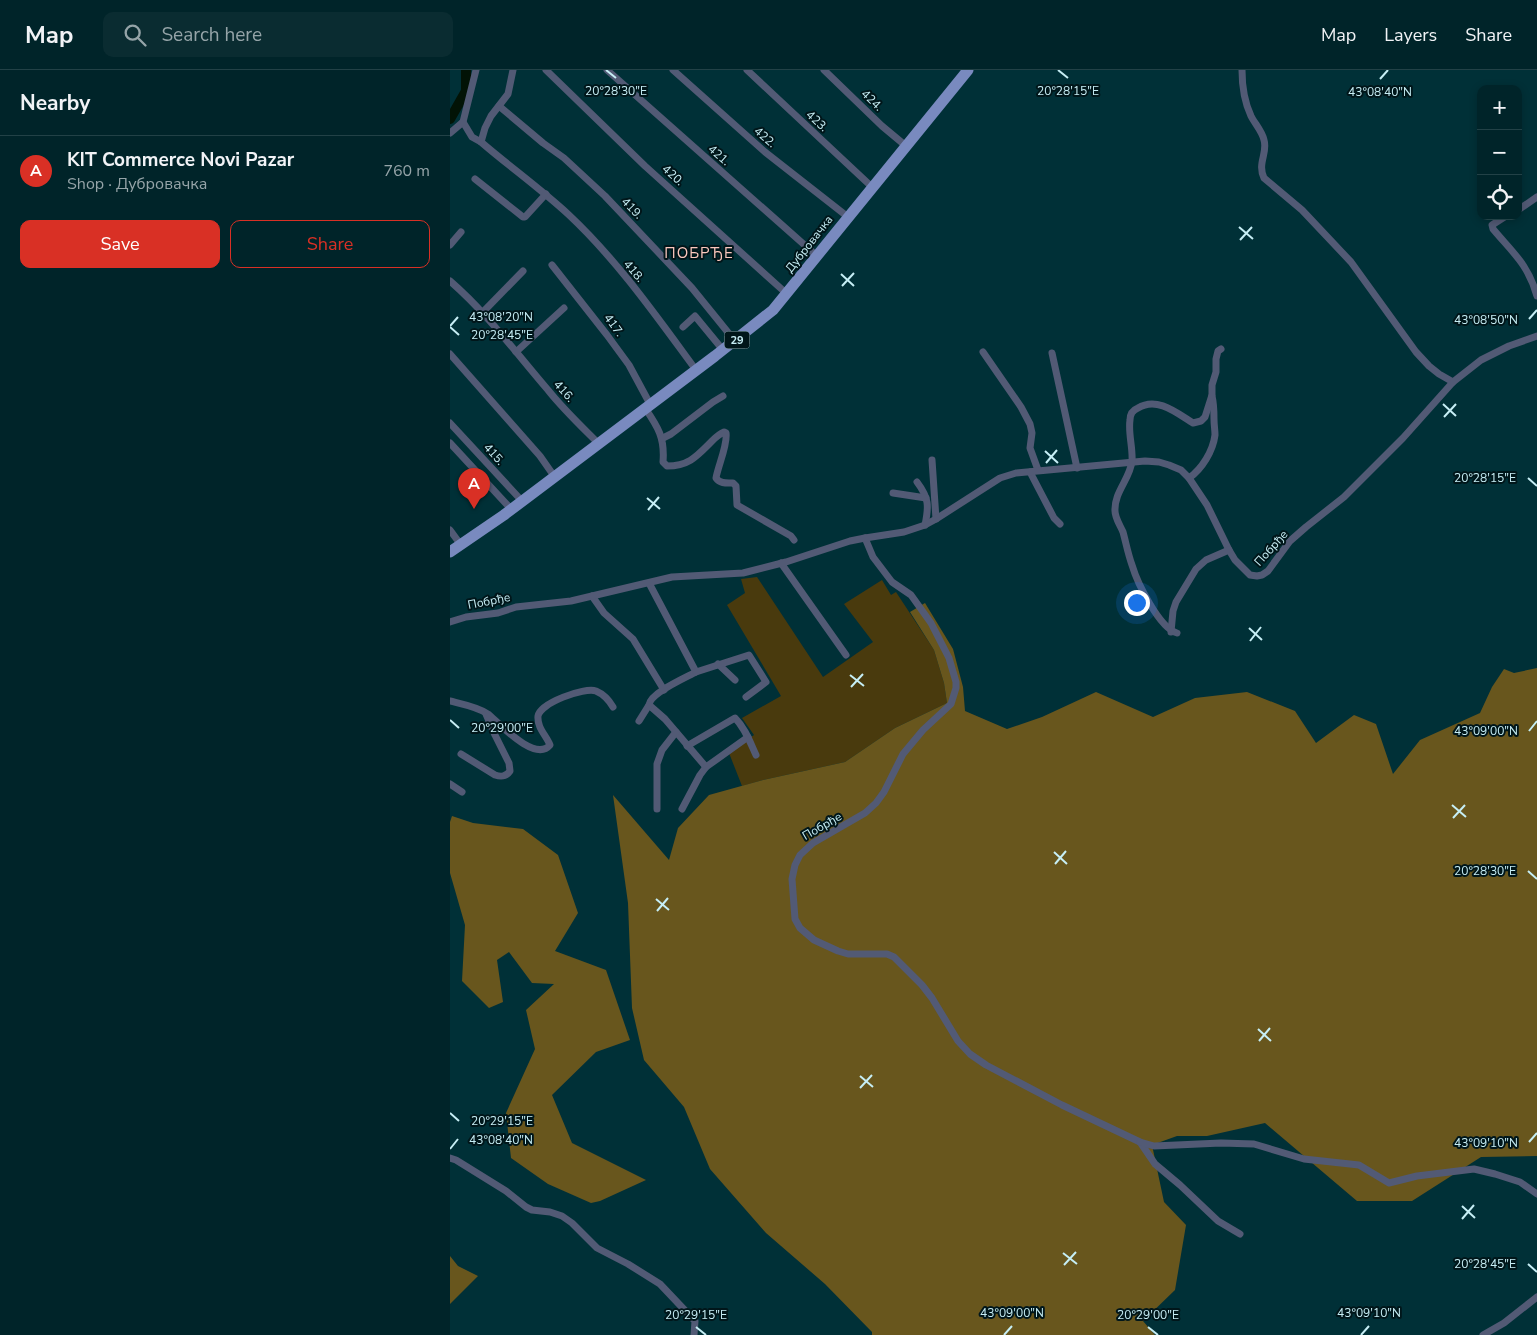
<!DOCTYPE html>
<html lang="en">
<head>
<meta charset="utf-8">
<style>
	:root { --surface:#002429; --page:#0a2c31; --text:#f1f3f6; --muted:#95a4a8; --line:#224146; --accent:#d93025 }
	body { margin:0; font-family:"Nunito Sans",sans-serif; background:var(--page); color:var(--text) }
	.controls { position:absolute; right:15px; top:15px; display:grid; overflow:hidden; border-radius:10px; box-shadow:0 2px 8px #0003 }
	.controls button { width:45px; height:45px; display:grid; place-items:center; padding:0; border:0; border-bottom:1px solid var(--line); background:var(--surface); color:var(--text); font:25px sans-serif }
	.you { position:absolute; left:686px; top:532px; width:18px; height:18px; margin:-12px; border:4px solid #fff; border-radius:50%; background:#1a73e8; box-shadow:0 0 0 8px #1a73e833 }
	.badge { display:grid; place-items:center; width:32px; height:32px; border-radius:50%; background:var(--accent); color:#fff; font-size:16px; font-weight:700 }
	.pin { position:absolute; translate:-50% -41px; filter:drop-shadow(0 1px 2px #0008) }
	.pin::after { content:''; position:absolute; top:26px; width:18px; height:15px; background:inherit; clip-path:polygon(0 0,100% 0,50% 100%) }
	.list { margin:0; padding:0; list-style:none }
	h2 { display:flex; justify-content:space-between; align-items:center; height:65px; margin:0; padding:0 20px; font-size:21px }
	h2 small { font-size:16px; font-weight:400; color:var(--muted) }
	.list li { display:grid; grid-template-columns:32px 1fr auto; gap:15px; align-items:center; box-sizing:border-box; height:70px; padding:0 20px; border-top:1px solid var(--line) }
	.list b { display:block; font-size:19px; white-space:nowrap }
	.list p { margin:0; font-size:16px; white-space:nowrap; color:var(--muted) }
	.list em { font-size:16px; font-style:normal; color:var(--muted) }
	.actions { display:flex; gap:10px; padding:15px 20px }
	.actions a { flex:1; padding:11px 0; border:1px solid var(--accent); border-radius:10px; text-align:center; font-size:18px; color:var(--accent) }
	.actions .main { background:var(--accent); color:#fff }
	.icon { flex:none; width:28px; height:28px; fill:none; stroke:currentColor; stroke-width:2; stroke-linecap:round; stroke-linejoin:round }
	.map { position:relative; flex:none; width:1087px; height:1265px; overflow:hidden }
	header { display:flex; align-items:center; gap:30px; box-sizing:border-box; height:70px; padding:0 25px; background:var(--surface); border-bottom:1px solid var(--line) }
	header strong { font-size:24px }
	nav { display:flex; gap:28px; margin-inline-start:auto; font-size:18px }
	.search { width:350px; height:45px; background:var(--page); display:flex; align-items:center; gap:12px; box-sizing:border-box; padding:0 18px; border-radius:10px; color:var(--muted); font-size:19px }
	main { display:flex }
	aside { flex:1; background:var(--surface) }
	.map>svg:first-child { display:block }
	.green { fill:#493a0d }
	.forest { fill:#68561d }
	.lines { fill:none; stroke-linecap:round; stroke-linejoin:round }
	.river { stroke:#021306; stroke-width:10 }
	.street { stroke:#525a75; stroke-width:7 }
	.primary { stroke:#798abf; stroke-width:11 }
	.ticks { fill:none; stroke:#c6eef5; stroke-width:2 }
	.labels { text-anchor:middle; stroke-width:4; stroke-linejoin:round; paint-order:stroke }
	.shield { fill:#00161a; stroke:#8badb3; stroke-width:1 }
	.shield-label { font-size:11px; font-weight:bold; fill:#c6eef5 }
	.street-label { font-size:12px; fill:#c6eef5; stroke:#00161a }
	.quarter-label { font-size:15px; letter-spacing:1px; fill:#fbc8be; stroke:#00161a }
	.ticks-label { font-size:12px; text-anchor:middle; fill:#c6eef5; stroke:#00161a; stroke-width:4; stroke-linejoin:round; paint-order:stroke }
</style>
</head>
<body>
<header>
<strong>Map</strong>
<div class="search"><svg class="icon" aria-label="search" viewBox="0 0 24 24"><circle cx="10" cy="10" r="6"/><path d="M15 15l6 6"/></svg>Search here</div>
<nav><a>Map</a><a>Layers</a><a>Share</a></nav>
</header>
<main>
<aside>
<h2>Nearby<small></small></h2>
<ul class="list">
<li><span class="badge">A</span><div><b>KIT Commerce Novi Pazar</b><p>Shop · Дубровачка</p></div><em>760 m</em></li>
</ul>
<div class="actions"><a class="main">Save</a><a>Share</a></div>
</aside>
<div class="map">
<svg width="1087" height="1265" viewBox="0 0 1087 1265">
	<rect width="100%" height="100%" fill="#003037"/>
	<polygon class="green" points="307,507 373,607 423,572 394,534 432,510 441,525 446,522 484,580 494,613 497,633 445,658 395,692 313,710 292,716 279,683 304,665 292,648 331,626 277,535 295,523 291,509"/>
	<g class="forest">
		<polygon points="475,533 503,579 513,617 515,641 557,659 592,647 646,622 703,647 745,628 797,622 845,641 866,673 904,645 926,654 943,704 970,670 1030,643 1042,617 1054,599 1064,603 1087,598 1087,1086 1031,1087 962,1131 907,1131 815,1053 757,1066 727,1066 702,1075 714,1132 736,1155 725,1220 693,1251 705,1265 422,1265 422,1262 375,1214 316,1163 260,1099 234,1037 194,990 182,938 178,833 163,725 219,790 228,758 259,725 313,710 395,692 445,658 497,633 494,613 484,580 460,542"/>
		<polygon points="2,746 23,753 73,759 108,785 128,843 105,881 156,900 180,970 146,982 102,1025 122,1073 196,1110 150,1131 141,1133 98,1114 61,1088 56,1043 85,979 76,940 104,914 82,913 59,882 47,890 53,932 39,938 12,911 15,855 0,803 0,752"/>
		<polygon points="0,1186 8,1196 28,1206 0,1234"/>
	</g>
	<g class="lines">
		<polyline class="river" points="0,49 16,21 16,0"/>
		<g class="street">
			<polyline points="96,0 195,96 337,224"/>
			<polyline points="157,0 367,186"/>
			<polyline points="223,0 315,82 398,147"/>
			<polyline points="297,0 422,117"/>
			<polyline points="374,0 432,56 456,76"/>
			<path d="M 792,0 C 792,16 794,31 801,46 C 805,54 812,61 814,70 C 818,83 807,93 814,108 L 852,140 L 901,192 L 966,282 L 979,296 L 989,304 L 1003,312"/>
			<polyline points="49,36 93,73 114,88 155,126 242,218 285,271"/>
			<path d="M 13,52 L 22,67 L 31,72 C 60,97 91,119 119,145 C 168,191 207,247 246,300"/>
			<polyline points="0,63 13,52 26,0"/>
			<polyline points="31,72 35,58 41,46 58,24 63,0"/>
			<polyline points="25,109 73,147 75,147 96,124"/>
			<polyline points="1068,140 1087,127"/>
			<path d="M 1056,146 L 1042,155 L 1043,159 C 1063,183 1078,194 1087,226"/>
			<polyline points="0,175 11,162"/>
			<polyline points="102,195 157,265 179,295 200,334"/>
			<path d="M 0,211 C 37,243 66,283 98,320 C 113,339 131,356 148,373"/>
			<polyline points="32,243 73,201"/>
			<polyline points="233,257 245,246 273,280"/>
			<polyline points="66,282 114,238"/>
			<polyline points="533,282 571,337 580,354 582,363 580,378 588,400"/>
			<polyline points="602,283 627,398"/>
			<polyline points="0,284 90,386 104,406"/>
			<path d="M 195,338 C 208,357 215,368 213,392 L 217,396 C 239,396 247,386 262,371 C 266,367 269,364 274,362 L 276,363 C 278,374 268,396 266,408 C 270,414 277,413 283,413 L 286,416 L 287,435 L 341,466 L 344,470"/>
			<polyline points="0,353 72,431"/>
			<polyline points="213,368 221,364 263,332 273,326"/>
			<polyline points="0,373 61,439"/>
			<polyline points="482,390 486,449"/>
			<polyline points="580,402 604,448 610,454"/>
			<path d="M 739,408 C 752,399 763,381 765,365 C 765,360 764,355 764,349 C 764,341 764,334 762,326"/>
			<path d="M 467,412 C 479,428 479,436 475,455"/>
			<polyline points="443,423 476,428"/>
			<polyline points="0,460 11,475"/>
			<polyline points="415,468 423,487 442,512 461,525 481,553 499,588 506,612 506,618 501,634 473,660 453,684 434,722 426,733 415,743 363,773 350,785 345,795 342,809 345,849 350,858 364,870 388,881 398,884 437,884 444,887 472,915 482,928 508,971 520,984 536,995 612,1035 690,1072 705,1094 730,1115 768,1151 790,1164"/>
			<polyline points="331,493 396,585"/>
			<path d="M 199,513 L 246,602 C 235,608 200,623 199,635 L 215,649 L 256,697"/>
			<polyline points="142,526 154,543 183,569 214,620"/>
			<polyline points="0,552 16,547 48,543 66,537 121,531 222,507 293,503 336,492 400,471 415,468 454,462 475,455 486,449 550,408 566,403 695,391 709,392 719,395 731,400 739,408 757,435 779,480 785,490 800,505 807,506 812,505 818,501 840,471 856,457 894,427 953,368 1003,312 1031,290 1059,276 1087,266"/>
			<polyline points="721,562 723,541 726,532 746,499 756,490 779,480"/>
			<path d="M 727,563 C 709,558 687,512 682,495 C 678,484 676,473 673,462 C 670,455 665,448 665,441 C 664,422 680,409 682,391 C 683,378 678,363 680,350 C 680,344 683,340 688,338 C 707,326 727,343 743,353 L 751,351 L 755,347 L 762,325 L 762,315 L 766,302 L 766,289 L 768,281 L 771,279"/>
			<polyline points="268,594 285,610"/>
			<polyline points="246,602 299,585 316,612 296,627"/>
			<path d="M 0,631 C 12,634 28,637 38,644 C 49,653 85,693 100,675 C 96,665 87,658 88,646 C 90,633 134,617 146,621 C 153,624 159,630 163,637"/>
			<polyline points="189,651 199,635"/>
			<path d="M 237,676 L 285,648 C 295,658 300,672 306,685"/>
			<path d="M 11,684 L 45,705 C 51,707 56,707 60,701 L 59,693 L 45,665 L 36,644"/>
			<polyline points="0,714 12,722"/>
			<polyline points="207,739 207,694 212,680 226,662"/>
			<polyline points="232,739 250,705 256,697 298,667"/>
			<polyline points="690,1072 704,1076 771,1073 804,1074 854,1089 909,1095 939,1113 967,1106 1024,1099 1045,1104 1070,1112 1087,1124"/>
			<polyline points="0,1088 6,1090 56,1121 76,1137 82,1140 100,1142 112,1146 122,1153 147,1178 178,1194 210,1214 245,1251 244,1265"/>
			<polyline points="1033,1265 1054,1253 1087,1227"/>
		</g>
		<polyline class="primary" points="0,482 54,445 265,286 323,240 518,0"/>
	</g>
	<path class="ticks" d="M 156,0 L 166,8M 608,0 L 618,8M 930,9 L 938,0M 789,157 L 803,169M 790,170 L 802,157M 391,204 L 404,216M 392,216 L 404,203M 1079,249 L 1087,240M 0,256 L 8,247M 0,257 L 9,265M 993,334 L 1006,346M 994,347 L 1006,334M 595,381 L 608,393M 596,393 L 607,380M 1078,408 L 1087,416M 197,428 L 210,439M 198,440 L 209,427M 799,558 L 812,570M 800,571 L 811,557M 400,605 L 414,616M 401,617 L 413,604M 0,650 L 9,658M 1079,661 L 1087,651M 1002,735 L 1016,747M 1003,748 L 1015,735M 604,782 L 617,794M 605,794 L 616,781M 1078,801 L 1087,809M 206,829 L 219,840M 207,841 L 218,828M 808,959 L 821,971M 809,971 L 820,958M 410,1006 L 423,1017M 410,1018 L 422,1005M 0,1043 L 9,1051M 1079,1072 L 1087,1063M 0,1079 L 8,1069M 1012,1136 L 1025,1148M 1012,1149 L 1024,1135M 613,1183 L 627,1194M 1078,1194 L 1087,1202M 614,1195 L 626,1182M 246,1257 L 256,1265M 698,1257 L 708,1265M 554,1265 L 562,1256M 911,1265 L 919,1256"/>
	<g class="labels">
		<rect class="shield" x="274.5" y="261.5" width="25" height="17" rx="4"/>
		<g class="shield-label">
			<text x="287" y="274">29</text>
		</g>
		<g class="street-label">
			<text transform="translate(422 30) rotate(44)" y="4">424.</text>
			<text transform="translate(367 51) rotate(43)" y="4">423.</text>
			<text transform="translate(315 67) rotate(41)" y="4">422.</text>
			<text transform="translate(269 85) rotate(41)" y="4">421.</text>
			<text transform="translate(223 105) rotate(42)" y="4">420.</text>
			<text transform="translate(182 138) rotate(46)" y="4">419.</text>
			<text transform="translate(359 174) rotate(-52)" y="4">Дубровачка</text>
			<text transform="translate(184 201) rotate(50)" y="4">418.</text>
			<text transform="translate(164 255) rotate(54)" y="4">417.</text>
			<text transform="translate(114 321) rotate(48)" y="4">416.</text>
			<text transform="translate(44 384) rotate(48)" y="4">415.</text>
			<text transform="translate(821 478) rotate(-48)" y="4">Побрђе</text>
			<text transform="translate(39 531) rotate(-11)" y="4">Побрђе</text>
			<text transform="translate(372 756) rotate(-30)" y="4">Побрђе</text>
		</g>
		<g class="quarter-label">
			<text x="249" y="188">ПОБРЂЕ</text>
		</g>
	</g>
	<g class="ticks-label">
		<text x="166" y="25">20°28'30"E</text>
		<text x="618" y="25">20°28'15"E</text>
		<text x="930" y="26">43°08'40"N</text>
		<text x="51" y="251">43°08'20"N</text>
		<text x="1036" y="254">43°08'50"N</text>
		<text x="52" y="269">20°28'45"E</text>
		<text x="1035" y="412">20°28'15"E</text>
		<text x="52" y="662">20°29'00"E</text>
		<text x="1036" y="665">43°09'00"N</text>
		<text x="1035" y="805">20°28'30"E</text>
		<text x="52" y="1055">20°29'15"E</text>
		<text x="51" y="1074">43°08'40"N</text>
		<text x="1036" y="1077">43°09'10"N</text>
		<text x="1035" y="1198">20°28'45"E</text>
		<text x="562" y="1247">43°09'00"N</text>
		<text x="919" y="1247">43°09'10"N</text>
		<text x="246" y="1249">20°29'15"E</text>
		<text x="698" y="1249">20°29'00"E</text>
	</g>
</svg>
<div class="controls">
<button>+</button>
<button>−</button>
<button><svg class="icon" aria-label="locate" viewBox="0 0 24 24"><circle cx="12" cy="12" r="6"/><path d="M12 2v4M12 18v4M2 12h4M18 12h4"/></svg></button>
</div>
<div class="you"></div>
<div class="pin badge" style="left:24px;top:439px">A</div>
</div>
</main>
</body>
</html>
